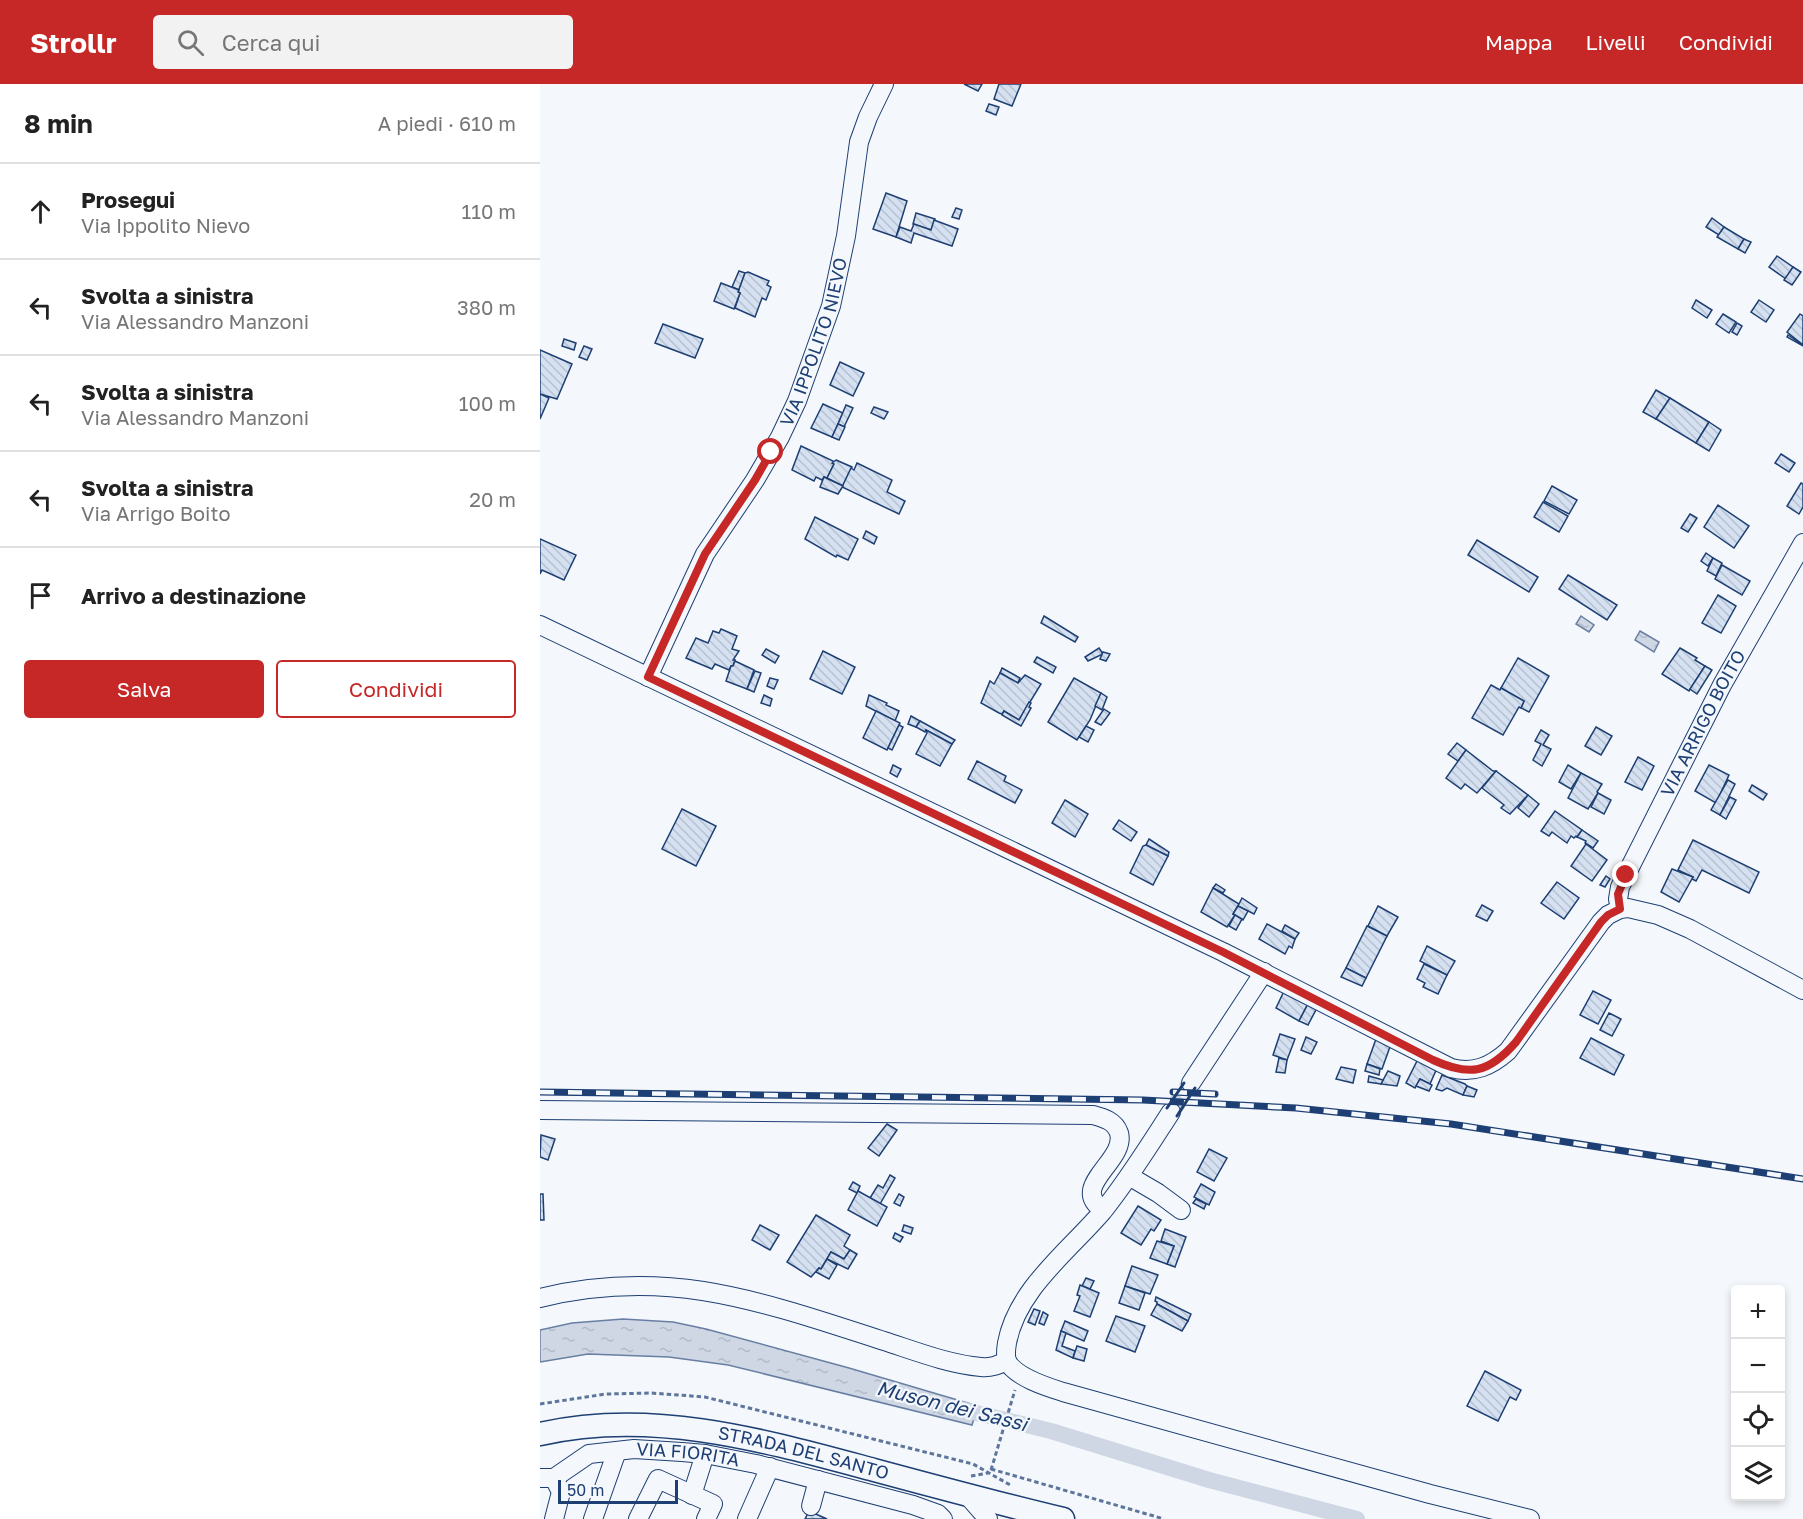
<!DOCTYPE html>
<html lang="it">
<head>
<meta charset="utf-8">
<style>
	:root { --surface:#fff; --page:#f2f2f2; --text:#222; --muted:#767676; --line:#e0e0e0; --accent:#c62828 }
	body { margin:0; font-family:"Golos Text",sans-serif; background:var(--page); color:var(--text) }
	.controls { position:absolute; right:18px; bottom:18px; display:grid; overflow:hidden; border-radius:6px; box-shadow:0 3px 9px #0003 }
	.controls button { width:54px; height:54px; display:grid; place-items:center; padding:0; border:0; border-bottom:2px solid var(--line); background:var(--surface); color:var(--text); font:30px sans-serif }
	.scale { position:absolute; left:18px; bottom:15px; width:120px; box-sizing:border-box; padding-left:6px; border:3px solid #1d3f73; border-top:0; font-size:16px; line-height:21px; white-space:nowrap; color:#1d3f73; -webkit-text-stroke:4px #f4f7fb; paint-order:stroke }
	.stop { position:absolute; width:18px; height:18px; margin:-14px; border:4px solid #c62828; border-radius:50%; background:#fff }
	.stop.end { background:#c62828; border-color:#fff; box-shadow:0 2px 6px #0008 }
	.list { margin:0; padding:0; list-style:none }
	h2 { display:flex; justify-content:space-between; align-items:center; height:78px; margin:0; padding:0 24px; font-size:26px }
	h2 small { font-size:20px; font-weight:400; color:var(--muted) }
	.list li { display:grid; grid-template-columns:39px 1fr auto; gap:18px; align-items:center; box-sizing:border-box; height:96px; padding:0 24px; border-top:2px solid var(--line) }
	.list b { display:block; font-size:22px; white-space:nowrap }
	.list p { margin:0; font-size:20px; white-space:nowrap; color:var(--muted) }
	.list em { font-size:20px; font-style:normal; color:var(--muted) }
	.actions { display:flex; gap:12px; padding:18px 24px }
	.actions a { flex:1; padding:14px 0; border:2px solid var(--accent); border-radius:6px; text-align:center; font-size:21px; color:var(--accent) }
	.actions .main { background:var(--accent); color:#fff }
	.icon { flex:none; width:33px; height:33px; fill:none; stroke:currentColor; stroke-width:2; stroke-linecap:round; stroke-linejoin:round }
	.map { position:relative; flex:none; width:1263px; height:1435px; overflow:hidden }
	header { display:flex; align-items:center; gap:36px; box-sizing:border-box; height:84px; padding:0 30px; background:var(--accent); color:#fff }
	header strong { font-size:28px }
	nav { display:flex; gap:33px; margin-inline-start:auto; font-size:21px }
	.search { width:420px; height:54px; background:var(--page); display:flex; align-items:center; gap:15px; box-sizing:border-box; padding:0 21px; border-radius:6px; color:var(--muted); font-size:22px }
	main { display:flex }
	aside { flex:1; background:var(--surface) }
	.map>svg:first-child { display:block }
	.water { fill:url(#water-ripples); stroke:#687fa3; stroke-width:1.5 }
	.lines { fill:none; stroke-linecap:round; stroke-linejoin:round }
	.canal { stroke:#cfd7e4; stroke-width:16 }
	.building { fill:url(#building-back-hatch); stroke:#1d3f73; stroke-width:1.5 }
	.minor-tunnel { stroke:#c9d2e0; stroke-width:18; stroke-dasharray:18 9; stroke-linecap:butt }
	.minor-casing { stroke:#1d3f73; stroke-width:20 }
	.major-casing { stroke:#1d3f73; stroke-width:25 }
	.path { stroke:#5e769c; stroke-width:3; stroke-dasharray:4.5 3; stroke-linecap:butt }
	.minor { stroke:#f4f7fb; stroke-width:18 }
	.major { stroke:#f4f7fb; stroke-width:22 }
	.rail-casing { stroke:#1d3f73; stroke-width:7 }
	.rail { stroke:#f4f7fb; stroke-width:4.5; stroke-dasharray:14; stroke-linecap:butt }
	.wall { stroke:#1d3f73; stroke-width:3 }
	.route { stroke:#c62828; stroke-width:8 }
	.labels { text-anchor:middle; stroke-width:4.5; stroke-linejoin:round; paint-order:stroke }
	.street-label { font-size:18px; fill:#1d3f73; stroke:#f4f7fb }
	.water-label { font-size:20px; font-style:italic; fill:#1d3f73; stroke:#f4f7fb }
</style>
</head>
<body>
<header>
<strong>Strollr</strong>
<div class="search"><svg class="icon" aria-label="search" viewBox="0 0 24 24"><circle cx="10" cy="10" r="6"/><path d="M15 15l6 6"/></svg>Cerca qui</div>
<nav><a>Mappa</a><a>Livelli</a><a>Condividi</a></nav>
</header>
<main>
<aside>
<h2>8 min<small>A piedi · 610 m</small></h2>
<ul class="list">
<li><svg class="icon" aria-label="ahead" viewBox="0 0 24 24"><path d="M12 20V5M6 11l6-6 6 6"/></svg><div><b>Prosegui</b><p>Via Ippolito Nievo</p></div><em>110 m</em></li>
<li><svg class="icon" aria-label="left" viewBox="0 0 24 24"><path d="M17 20v-9H6M10 6l-5 5 5 5"/></svg><div><b>Svolta a sinistra</b><p>Via Alessandro Manzoni</p></div><em>380 m</em></li>
<li><svg class="icon" aria-label="left" viewBox="0 0 24 24"><path d="M17 20v-9H6M10 6l-5 5 5 5"/></svg><div><b>Svolta a sinistra</b><p>Via Alessandro Manzoni</p></div><em>100 m</em></li>
<li><svg class="icon" aria-label="left" viewBox="0 0 24 24"><path d="M17 20v-9H6M10 6l-5 5 5 5"/></svg><div><b>Svolta a sinistra</b><p>Via Arrigo Boito</p></div><em>20 m</em></li>
<li><svg class="icon" aria-label="arrive" viewBox="0 0 24 24"><path d="M6 21V4h12l-3 4 3 4H6"/></svg><div><b>Arrivo a destinazione</b></div></li>
</ul>
<div class="actions"><a class="main">Salva</a><a>Condividi</a></div>
</aside>
<div class="map">
<svg width="1263" height="1435" viewBox="0 0 1263 1435">
	<defs>
		<pattern id="water-ripples" width="26" height="14" patternUnits="userSpaceOnUse" patternTransform="scale(1.5)"><rect width="26" height="14" fill="#cfd7e4"/><path d="M2 4q2-2 4 0t4 0M15 11q2-2 4 0t4 0" fill="none" stroke="#b1bac7"/></pattern>
		<pattern id="building-back-hatch" width="6" height="6" patternUnits="userSpaceOnUse" patternTransform="scale(1.5)"><rect width="6" height="6" fill="#d5e0f0"/><path d="M-1 5l2 2M0 0l6 6M5-1l2 2" fill="none" stroke="#b6c1d1"/></pattern>
	</defs>
	<rect width="100%" height="100%" fill="#f4f7fb"/>
	<g class="water">
		<polygon points="1041,532 1054,541 1049,548 1036,540"/>
		<polygon points="1100,547 1119,558 1114,568 1095,556"/>
		<polygon points="83,1235 133,1238 166,1245 309,1284 438,1322 432,1341 188,1281 129,1273 48,1270 0,1278 0,1246 32,1239"/>
	</g>
	<g class="lines">
		<polyline class="canal" points="416,1324 511,1347 669,1396 817,1435"/>
	</g>
	<g class="building">
		<polygon points="424,0 442,0 438,7"/>
		<polygon points="459,0 481,0 472,22 454,15"/>
		<polygon points="449,20 459,23 456,31 446,27"/>
		<polygon points="346,109 367,117 356,153 333,145"/>
		<polygon points="416,124 422,126 419,135 412,133"/>
		<polygon points="376,129 395,135 391,146 373,140"/>
		<polygon points="1172,134 1184,143 1179,151 1166,143"/>
		<polygon points="394,136 418,145 412,162 374,149 371,159 356,153 360,143 371,147 374,140 391,146"/>
		<polygon points="1184,143 1204,155 1198,165 1177,153"/>
		<polygon points="1204,155 1211,158 1205,169 1198,165"/>
		<polygon points="1237,172 1253,183 1246,195 1229,183"/>
		<polygon points="1253,183 1261,188 1252,201 1244,196"/>
		<polygon points="199,187 205,189 199,206 192,203"/>
		<polygon points="208,188 229,197 227,201 231,203 226,216 222,214 215,233 195,224 200,209 198,208 205,189"/>
		<polygon points="181,199 199,206 198,208 200,209 194,225 174,217"/>
		<polygon points="1156,216 1172,226 1167,234 1152,224"/>
		<polygon points="1219,216 1234,226 1226,238 1211,228"/>
		<polygon points="1183,230 1196,238 1189,249 1176,240"/>
		<polygon points="1260,230 1263,232 1263,261 1247,248"/>
		<polygon points="1197,239 1202,242 1197,251 1192,248"/>
		<polygon points="123,240 163,255 155,274 115,259"/>
		<polygon points="1248,251 1263,261 1263,262 1247,253"/>
		<polygon points="24,255 36,259 34,266 22,262"/>
		<polygon points="44,262 52,265 47,276 39,273"/>
		<polygon points="0,266 32,280 17,315 0,310"/>
		<polygon points="300,278 324,289 313,312 290,301"/>
		<polygon points="1116,306 1130,314 1116,335 1103,328"/>
		<polygon points="0,310 9,314 0,335"/>
		<polygon points="1130,314 1169,338 1156,359 1116,335"/>
		<polygon points="283,320 303,329 292,353 271,344"/>
		<polygon points="306,321 313,324 304,343 298,340"/>
		<polygon points="334,323 348,328 344,335 331,329"/>
		<polygon points="1169,338 1181,346 1169,367 1156,359"/>
		<polygon points="298,340 305,343 299,356 292,353"/>
		<polygon points="261,362 293,377 294,380 287,394 284,393 282,396 276,393 274,397 252,386"/>
		<polygon points="1241,370 1255,379 1249,388 1235,379"/>
		<polygon points="296,376 312,383 303,402 287,394 294,380 292,379"/>
		<polygon points="317,379 352,396 347,408 365,417 359,430 302,403 311,384 314,386"/>
		<polygon points="284,393 303,402 298,410 280,403"/>
		<polygon points="1261,399 1263,400 1263,423 1259,430 1247,422"/>
		<polygon points="1012,402 1037,416 1029,430 1004,417"/>
		<polygon points="1003,418 1028,432 1019,448 994,433"/>
		<polygon points="1178,421 1209,442 1194,464 1164,443"/>
		<polygon points="1150,430 1157,434 1148,448 1141,444"/>
		<polygon points="275,433 318,455 308,476 297,471 296,473 265,455"/>
		<polygon points="326,447 337,453 334,460 323,454"/>
		<polygon points="0,455 36,471 24,496 2,486 0,490"/>
		<polygon points="937,456 998,493 989,508 928,471"/>
		<polygon points="1166,469 1173,474 1168,482 1161,477"/>
		<polygon points="1173,474 1182,479 1176,492 1167,487"/>
		<polygon points="1182,481 1210,497 1202,511 1175,495"/>
		<polygon points="1028,491 1077,521 1067,536 1019,505"/>
		<polygon points="1178,511 1196,522 1181,549 1162,539"/>
		<polygon points="504,532 538,553 535,558 501,539"/>
		<polygon points="181,545 197,552 192,565 199,567 193,576 195,576 193,582 191,582 189,586 175,580 172,585 146,574 156,554 168,559 173,547 179,549"/>
		<polygon points="559,564 563,570 548,577 545,573"/>
		<polygon points="1140,564 1157,574 1155,576 1165,582 1149,607 1122,590"/>
		<polygon points="226,565 239,572 235,579 222,571"/>
		<polygon points="283,567 315,583 302,610 270,595"/>
		<polygon points="563,568 570,570 566,577 560,575"/>
		<polygon points="497,573 516,583 513,589 494,578"/>
		<polygon points="978,574 1009,592 989,628 981,624 984,617 961,604"/>
		<polygon points="195,577 214,586 207,605 186,597 191,582 193,582"/>
		<polygon points="1165,582 1172,586 1157,610 1150,605"/>
		<polygon points="462,584 480,594 478,599 460,589"/>
		<polygon points="215,587 221,589 214,608 207,605"/>
		<polygon points="460,589 478,599 485,591 501,600 479,636 464,627 462,630 459,629 441,619 450,597 454,600"/>
		<polygon points="230,594 238,596 234,605 227,602"/>
		<polygon points="534,594 561,609 550,636 537,656 508,638"/>
		<polygon points="951,601 960,606 961,604 984,617 981,624 979,623 963,651 932,634"/>
		<polygon points="561,609 567,613 562,626 555,622"/>
		<polygon points="224,611 232,615 230,622 221,619"/>
		<polygon points="329,611 347,619 346,621 359,627 355,637 326,622"/>
		<polygon points="489,618 491,619 489,623 491,624 481,642 462,631 464,627 479,636"/>
		<polygon points="564,625 570,629 561,641 555,638"/>
		<polygon points="336,627 360,639 347,666 323,654"/>
		<polygon points="371,632 380,637 376,643 368,640"/>
		<polygon points="380,637 415,656 412,660 386,646 385,648 376,643"/>
		<polygon points="359,641 363,643 352,666 348,664"/>
		<polygon points="546,642 554,646 548,658 539,653"/>
		<polygon points="1056,643 1072,652 1061,671 1045,662"/>
		<polygon points="386,646 412,660 400,682 376,670 387,649"/>
		<polygon points="1001,646 1009,651 1003,661 1011,665 1002,682 993,676 1001,660 995,657"/>
		<polygon points="917,659 926,666 918,677 908,670"/>
		<polygon points="926,666 953,687 956,687 937,709 925,700 921,705 906,694"/>
		<polygon points="1098,673 1114,682 1102,706 1085,698"/>
		<polygon points="437,677 466,692 464,697 482,706 475,719 428,695"/>
		<polygon points="353,681 361,685 357,693 350,689"/>
		<polygon points="1028,681 1041,689 1031,705 1019,698"/>
		<polygon points="1169,681 1189,691 1176,719 1155,707"/>
		<polygon points="956,687 988,711 970,730 961,724 964,721 942,704"/>
		<polygon points="1041,689 1062,700 1057,708 1058,709 1048,725 1028,714"/>
		<polygon points="1188,696 1195,700 1180,731 1171,726"/>
		<polygon points="1212,701 1227,710 1223,716 1209,707"/>
		<polygon points="1058,709 1071,716 1064,730 1051,723"/>
		<polygon points="988,711 999,720 989,733 978,724"/>
		<polygon points="1190,713 1196,716 1186,735 1180,731"/>
		<polygon points="525,716 548,730 535,753 512,739"/>
		<polygon points="142,725 176,742 156,782 122,765"/>
		<polygon points="1015,727 1042,746 1037,753 1036,752 1034,754 1031,752 1027,759 1012,748 1009,752 1001,747"/>
		<polygon points="579,736 597,748 591,757 573,745"/>
		<polygon points="1042,746 1058,757 1053,764 1045,759 1046,757 1037,753"/>
		<polygon points="609,755 629,768 628,772 606,761"/>
		<polygon points="1153,756 1219,788 1209,809 1162,786 1156,797 1152,795 1153,793 1138,786"/>
		<polygon points="1046,760 1067,776 1052,797 1031,782"/>
		<polygon points="606,761 628,772 613,801 590,789 603,762"/>
		<polygon points="1132,785 1153,793 1139,818 1121,808"/>
		<polygon points="1066,792 1070,795 1065,803 1060,801"/>
		<polygon points="1017,798 1039,814 1024,835 1001,819"/>
		<polygon points="676,800 685,806 683,809 673,804"/>
		<polygon points="673,804 699,820 693,830 695,831 687,843 661,828"/>
		<polygon points="702,814 717,824 714,830 698,822"/>
		<polygon points="942,821 953,827 947,837 936,832"/>
		<polygon points="698,822 708,827 703,836 693,830"/>
		<polygon points="838,822 858,833 847,852 828,842"/>
		<polygon points="695,831 702,835 696,846 689,842"/>
		<polygon points="727,840 755,855 752,864 749,862 745,870 719,855"/>
		<polygon points="745,841 759,849 755,855 742,847"/>
		<polygon points="827,842 847,852 826,894 806,884"/>
		<polygon points="887,862 915,877 907,891 880,877"/>
		<polygon points="884,880 907,891 898,910 883,903 885,899 877,895"/>
		<polygon points="806,884 826,894 822,902 801,893"/>
		<polygon points="746,903 770,916 759,937 736,924"/>
		<polygon points="1053,907 1071,916 1058,940 1040,931"/>
		<polygon points="770,916 779,920 768,941 759,937"/>
		<polygon points="1069,929 1081,935 1072,952 1060,946"/>
		<polygon points="740,950 755,955 747,976 733,971"/>
		<polygon points="766,953 777,958 771,970 761,966"/>
		<polygon points="1051,954 1084,971 1074,991 1040,974"/>
		<polygon points="836,955 851,960 842,985 827,980"/>
		<polygon points="739,974 747,976 745,989 736,988"/>
		<polygon points="878,975 897,984 890,1000 880,995 875,1004 866,999"/>
		<polygon points="827,980 840,985 839,991 825,987"/>
		<polygon points="801,983 816,986 813,999 796,995"/>
		<polygon points="848,987 860,992 857,1002 841,1000"/>
		<polygon points="902,991 925,1000 927,1002 923,1011 907,1004 902,1007 896,1005"/>
		<polygon points="829,992 843,996 841,1000 828,998"/>
		<polygon points="880,995 892,1001 889,1007 876,1002"/>
		<polygon points="927,1002 937,1006 934,1013 923,1011"/>
		<polygon points="347,1040 357,1046 339,1072 328,1064"/>
		<polygon points="1,1051 15,1055 8,1076 0,1073"/>
		<polygon points="669,1065 687,1074 674,1097 657,1088"/>
		<polygon points="350,1091 355,1094 340,1120 330,1114 338,1101 343,1104"/>
		<polygon points="313,1098 320,1102 317,1109 309,1105"/>
		<polygon points="661,1100 675,1108 669,1121 654,1113"/>
		<polygon points="318,1107 347,1123 337,1142 308,1126"/>
		<polygon points="0,1110 3,1110 4,1136 0,1136"/>
		<polygon points="359,1110 364,1113 360,1122 354,1119"/>
		<polygon points="656,1115 666,1120 664,1125 653,1119"/>
		<polygon points="598,1122 621,1136 614,1147 611,1145 601,1161 581,1149"/>
		<polygon points="276,1131 310,1151 304,1162 310,1166 304,1175 291,1168 281,1185 279,1184 271,1193 247,1178"/>
		<polygon points="220,1141 239,1151 230,1166 212,1156"/>
		<polygon points="364,1141 373,1144 371,1150 362,1147"/>
		<polygon points="625,1145 646,1153 635,1183 627,1180 634,1162 621,1157"/>
		<polygon points="355,1149 363,1153 360,1158 353,1154"/>
		<polygon points="617,1157 634,1162 627,1180 610,1174"/>
		<polygon points="310,1166 317,1170 308,1185 287,1175 291,1168 304,1175"/>
		<polygon points="287,1175 297,1181 289,1195 276,1188 279,1184 281,1185"/>
		<polygon points="592,1182 618,1191 610,1210 585,1202"/>
		<polygon points="546,1194 554,1197 550,1205 542,1202"/>
		<polygon points="540,1201 559,1209 550,1233 534,1227 540,1212 537,1211"/>
		<polygon points="585,1202 605,1209 599,1226 579,1219"/>
		<polygon points="616,1213 651,1230 648,1237 617,1220 617,1218 615,1217"/>
		<polygon points="617,1220 648,1237 642,1247 611,1231"/>
		<polygon points="494,1225 500,1227 495,1241 488,1238"/>
		<polygon points="503,1228 508,1231 504,1241 499,1239"/>
		<polygon points="576,1232 605,1242 595,1268 566,1257"/>
		<polygon points="525,1237 548,1247 544,1257 521,1247"/>
		<polygon points="521,1247 526,1249 522,1262 535,1267 533,1274 516,1266"/>
		<polygon points="537,1262 547,1265 544,1277 533,1274"/>
		<polygon points="945,1287 981,1306 976,1316 970,1313 958,1337 927,1322"/>
		<polygon points="269,1427 287,1435 265,1435"/>
	</g>
	<g class="lines">
		<polyline class="minor-tunnel" points="631,1028 651,999"/>
		<g class="minor-casing">
			<g id="minor">
				<path d="M 0,541 L 683,868 L 911,984 C 934,990 951,982 968,967 L 1061,838 L 1068,831 L 1080,825 L 1088,824 L 1118,831 L 1150,845 L 1263,906"/>
				<path id="s1" d="M 108,593 L 165,470 L 215,396 L 240,353 L 257,317 L 291,222 L 306,152 L 319,58 L 328,33 L 344,0"/>
				<path id="s2" d="M 1080,825 L 1078,815 L 1080,803 L 1182,601 L 1263,459"/>
				<polyline points="651,999 724,888"/>
				<path d="M 0,1026 L 553,1031 C 564,1034 575,1037 579,1049 C 587,1077 528,1102 563,1126"/>
				<path d="M 631,1028 C 609,1062 588,1096 563,1127 C 529,1167 477,1205 467,1259 C 466,1265 465,1271 467,1277 C 475,1293 507,1303 523,1308 L 890,1410 L 990,1435"/>
				<polyline points="589,1092 618,1109 641,1126"/>
				<path d="M 0,1214 C 53,1201 110,1199 163,1207 C 225,1217 285,1238 344,1257 C 375,1267 408,1280 441,1283 C 451,1284 458,1281 467,1277"/>
				<path id="s3" d="M 0,1394 L 14,1394 L 49,1370 L 94,1365 L 142,1368 L 165,1370 L 216,1380 L 373,1421 L 398,1430 L 403,1435"/>
				<polyline points="152,1411 165,1370"/>
				<polyline points="427,1411 448,1435"/>
				<polyline points="271,1422 278,1396"/>
				<polyline points="14,1435 21,1408 14,1394"/>
				<polyline points="53,1435 77,1367"/>
				<polyline points="98,1435 118,1395 173,1420 166,1435"/>
				<polyline points="207,1435 230,1383"/>
			</g>
		</g>
		<g class="major-casing">
			<g id="major">
				<path id="s4" d="M 0,1350 C 113,1324 226,1357 334,1386 C 397,1403 460,1420 523,1435"/>
			</g>
		</g>
		<g class="path">
			<polyline points="0,1320 66,1310 111,1309 165,1313 433,1380 472,1402"/>
			<polyline points="451,1385 624,1435"/>
			<polyline points="451,1386 475,1306"/>
			<polyline points="431,1392 448,1389"/>
		</g>
		<use href="#minor" class="minor"/>
		<use href="#major" class="major"/>
		<g class="rail-casing">
			<g id="rail">
				<polyline points="0,1008 603,1016 756,1024 911,1040 1263,1095"/>
				<polyline points="633,1008 675,1010"/>
			</g>
		</g>
		<use href="#rail" class="rail"/>
		<g class="wall">
			<polyline points="627,1024 644,999"/>
			<polyline points="637,1032 655,1004"/>
		</g>
	</g>
	<g class="lines">
		<path class="route" d="M 231,368 L 215,396 L 165,470 L 108,593 L 683,868 L 893,976 C 930,993 949,989 976,958 L 1061,838 L 1068,831 L 1080,825 L 1078,810 L 1086,791"/>
	</g>
	<g class="labels">
		<g class="street-label">
			<text dy="6" stroke="none"><textPath href="#s1" startOffset="376">VIA IPPOLITO NIEVO</textPath></text>
			<text dy="6" stroke="none"><textPath href="#s2" startOffset="206">VIA ARRIGO BOITO</textPath></text>
			<text dy="6" stroke="none"><textPath href="#s4" startOffset="267">STRADA DEL SANTO</textPath></text>
			<text dy="6" stroke="none"><textPath href="#s3" startOffset="156">VIA FIORITA</textPath></text>
		</g>
		<g class="water-label">
			<text transform="translate(412 1322) rotate(14)" y="7">Muson dei Sassi</text>
		</g>
	</g>
</svg>
<div class="controls">
<button>+</button>
<button>−</button>
<button><svg class="icon" aria-label="locate" viewBox="0 0 24 24"><circle cx="12" cy="12" r="6"/><path d="M12 2v4M12 18v4M2 12h4M18 12h4"/></svg></button>
<button><svg class="icon" aria-label="layers" viewBox="0 0 24 24"><path d="M12 4l9 5-9 5-9-5zM3 14l9 5 9-5"/></svg></button>
</div>
<div class="scale">50 m</div>
<div class="stop" style="left:231px;top:368px"></div>
<div class="stop end" style="left:1086px;top:791px"></div>
</div>
</main>
</body>
</html>
